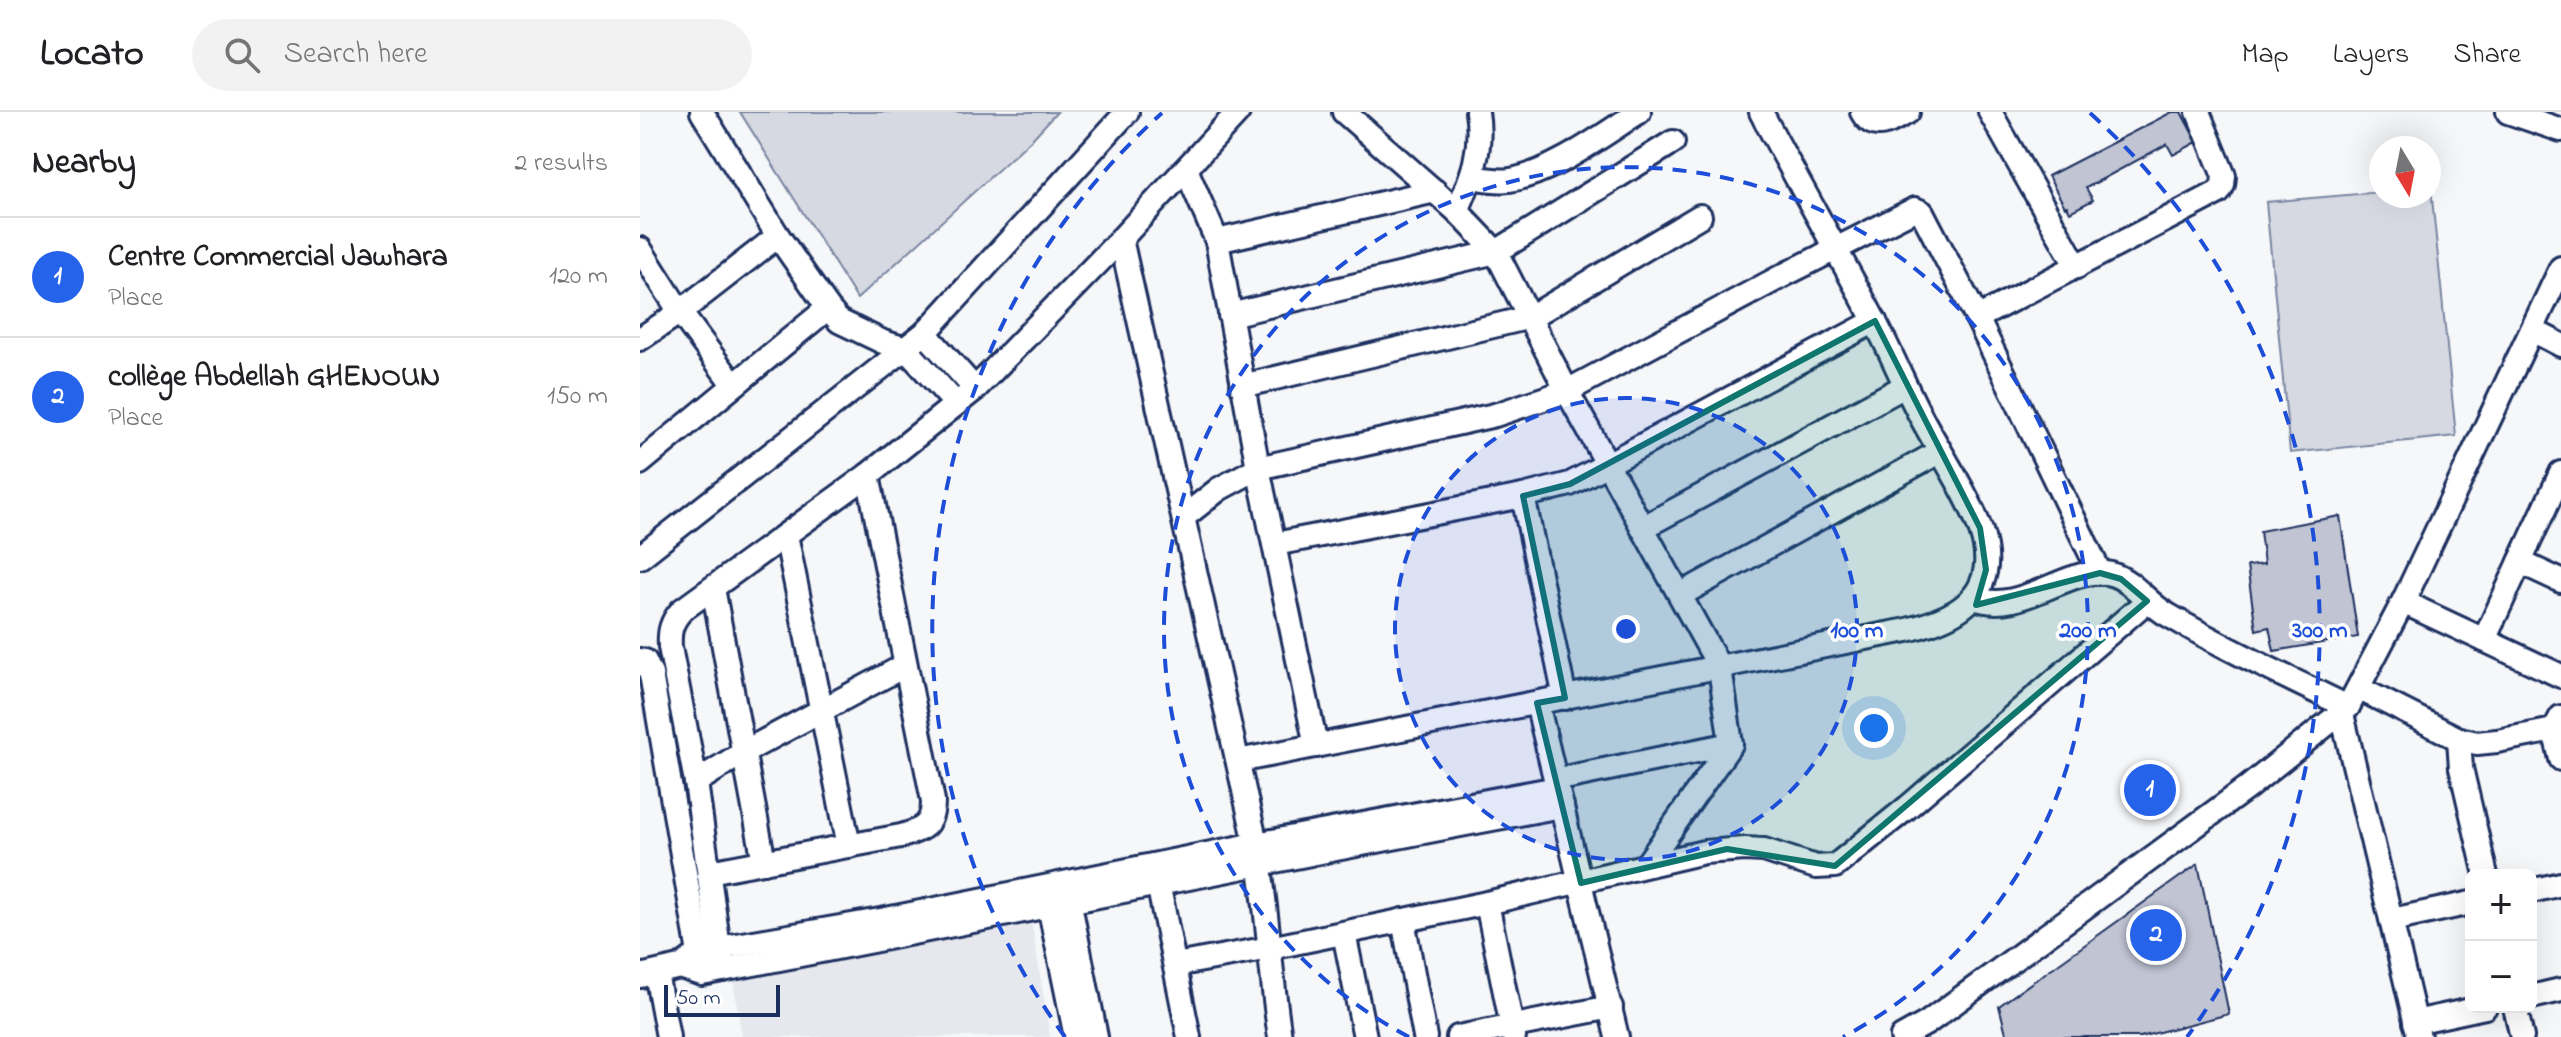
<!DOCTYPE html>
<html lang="en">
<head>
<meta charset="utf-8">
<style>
	:root { --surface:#fff; --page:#f2f2f2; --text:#202124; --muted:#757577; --line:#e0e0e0; --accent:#2563eb }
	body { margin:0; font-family:"Indie Flower",sans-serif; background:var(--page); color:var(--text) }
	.controls { position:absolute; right:24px; bottom:24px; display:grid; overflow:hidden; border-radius:12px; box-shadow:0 8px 32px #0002 }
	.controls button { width:72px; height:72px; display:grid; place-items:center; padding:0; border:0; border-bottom:2px solid var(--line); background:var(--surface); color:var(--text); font:40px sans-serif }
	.compass { position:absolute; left:1729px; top:24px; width:72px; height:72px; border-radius:50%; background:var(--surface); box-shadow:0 8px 32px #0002; rotate:170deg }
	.scale { position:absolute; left:24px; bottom:20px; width:116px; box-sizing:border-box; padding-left:8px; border:4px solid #1b2f5e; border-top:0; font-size:22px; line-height:28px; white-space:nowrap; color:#1b2f5e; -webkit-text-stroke:6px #fff; paint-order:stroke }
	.you { position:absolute; left:1234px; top:616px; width:28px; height:28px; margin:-20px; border:6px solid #fff; border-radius:50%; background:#1a73e8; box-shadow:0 0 0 12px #1a73e833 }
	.badge { display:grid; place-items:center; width:52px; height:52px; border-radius:50%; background:var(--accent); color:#fff; font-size:26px; font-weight:700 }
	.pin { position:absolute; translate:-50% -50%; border:4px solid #fff; box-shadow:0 2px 8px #0006 }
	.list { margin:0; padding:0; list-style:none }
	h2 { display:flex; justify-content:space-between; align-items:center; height:104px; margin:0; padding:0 32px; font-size:34px }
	h2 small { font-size:26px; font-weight:400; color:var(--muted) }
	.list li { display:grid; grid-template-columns:52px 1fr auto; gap:24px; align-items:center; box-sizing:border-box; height:120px; padding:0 32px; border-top:2px solid var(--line) }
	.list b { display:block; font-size:30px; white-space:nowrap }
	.list p { margin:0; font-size:26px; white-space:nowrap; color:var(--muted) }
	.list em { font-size:26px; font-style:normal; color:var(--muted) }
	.icon { flex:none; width:44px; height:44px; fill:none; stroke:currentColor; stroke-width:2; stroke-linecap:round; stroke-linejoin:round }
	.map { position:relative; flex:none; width:1921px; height:925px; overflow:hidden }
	header { display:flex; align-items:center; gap:48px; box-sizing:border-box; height:112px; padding:0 40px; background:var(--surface); border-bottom:2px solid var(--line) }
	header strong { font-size:38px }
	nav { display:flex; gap:44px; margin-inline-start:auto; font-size:28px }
	.search { width:560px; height:72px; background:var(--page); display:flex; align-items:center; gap:20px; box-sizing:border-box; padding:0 28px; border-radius:44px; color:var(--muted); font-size:30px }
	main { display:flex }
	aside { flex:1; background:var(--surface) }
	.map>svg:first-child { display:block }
	.built { fill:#e6e8ee }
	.green { fill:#d6d9e2; stroke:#7884a0; stroke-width:2 }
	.building { fill:#c0c4d3; stroke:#1b2f5e; stroke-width:2 }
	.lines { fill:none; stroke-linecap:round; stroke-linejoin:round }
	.minor-casing { stroke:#1b2f5e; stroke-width:28 }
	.minor { stroke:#fff; stroke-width:22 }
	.marked { fill:#0f766e; fill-opacity:0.2; stroke:#0f766e; stroke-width:6; stroke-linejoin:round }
	.ring { fill:none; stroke:#1d4ed8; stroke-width:4; stroke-dasharray:14 10 }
	.centre { fill:#1d4ed8; stroke:#fff; stroke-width:4 }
	.ring-label { font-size:24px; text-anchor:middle; font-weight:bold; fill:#1d4ed8; stroke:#fff; stroke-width:7; stroke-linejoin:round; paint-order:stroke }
</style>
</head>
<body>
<header>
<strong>Locato</strong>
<div class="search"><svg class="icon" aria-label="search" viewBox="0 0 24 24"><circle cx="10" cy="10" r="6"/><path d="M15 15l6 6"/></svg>Search here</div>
<nav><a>Map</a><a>Layers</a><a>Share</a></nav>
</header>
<main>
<aside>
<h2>Nearby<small>2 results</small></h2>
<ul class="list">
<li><span class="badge">1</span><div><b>Centre Commercial Jawhara</b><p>Place</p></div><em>120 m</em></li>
<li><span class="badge">2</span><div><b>collège Abdellah GHENOUN</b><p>Place</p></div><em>150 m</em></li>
</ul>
</aside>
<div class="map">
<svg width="1921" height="925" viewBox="0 0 1921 925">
	<rect width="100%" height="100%" fill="#f6f7f9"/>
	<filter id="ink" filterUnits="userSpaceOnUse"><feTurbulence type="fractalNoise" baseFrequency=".0125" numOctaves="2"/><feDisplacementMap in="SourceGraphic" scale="16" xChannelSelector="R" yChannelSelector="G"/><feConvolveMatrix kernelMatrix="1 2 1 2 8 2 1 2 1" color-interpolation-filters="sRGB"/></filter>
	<g filter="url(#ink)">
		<polygon class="built" points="392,813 410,925 102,925 92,863"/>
		<g class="green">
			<polygon points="100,0 417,0 393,26 217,187"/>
			<polygon points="1791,76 1816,324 1650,341 1626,90 1741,80 1741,84 1789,84"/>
		</g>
		<g class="building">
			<polygon points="1532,0 1541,0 1557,30 1533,43 1527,32 1446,76 1453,88 1430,100 1427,94 1425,95 1408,64"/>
			<polygon points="1700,404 1718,525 1634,539 1629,515 1616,518 1607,454 1624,452 1620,419"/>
			<polygon points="1558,752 1589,902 1500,925 1367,925 1359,894"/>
		</g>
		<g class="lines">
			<g class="minor-casing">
				<g id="minor">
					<polyline points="62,0 138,124 188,196 199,209 243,230 266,237 316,292"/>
					<polyline points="704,0 817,99 856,140 927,279 1080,556 1091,632 1006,753"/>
					<path d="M 1222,0 C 1234,21 1251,10 1268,0"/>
					<polyline points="1350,0 1437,155"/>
					<polyline points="1868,0 1921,18"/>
					<polyline points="546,57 577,129 618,356 676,634"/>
					<path d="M 832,65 C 844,67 857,70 870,68 C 913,61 962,23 999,0"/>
					<path d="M 817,99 C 832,65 843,38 837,0"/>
					<path d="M 481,127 L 616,732 C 628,796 630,861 640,925"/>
					<polyline points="577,129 795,79"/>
					<polyline points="0,137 40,200 93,272"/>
					<polyline points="590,203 856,140 1033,30"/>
					<polyline points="1337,206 1579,80 1583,73 1584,64 1558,0"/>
					<polyline points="1892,218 1921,233"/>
					<polyline points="285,221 335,277"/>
					<polyline points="0,227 40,200 138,124"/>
					<polyline points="602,274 891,205 1060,104"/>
					<polyline points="0,351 188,196"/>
					<polyline points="883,384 925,586"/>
					<polyline points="545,404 579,377 618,356 855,303 927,279 1146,162 1275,97 1282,100 1337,206 1460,461"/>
					<polyline points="1002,416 1265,274"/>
					<polyline points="146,423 209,734"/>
					<polyline points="635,432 883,384 930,372 1235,209"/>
					<polyline points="0,445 285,221 487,0"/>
					<polyline points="1880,450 1921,469"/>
					<polyline points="73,476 124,750"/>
					<polyline points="1040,483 1299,340"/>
					<path d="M 1333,485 C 1381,507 1432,448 1474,463 C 1494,470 1509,493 1528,503 C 1586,537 1648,566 1708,595"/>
					<polyline points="1763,490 1921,564"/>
					<polyline points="1844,528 1921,361"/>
					<polyline points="0,548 5,549 11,562 61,853"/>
					<polyline points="1720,577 1819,627 1837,631 1857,629 1914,618 1921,605"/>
					<polyline points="897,591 977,925"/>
					<polyline points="1702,602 1779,925"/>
					<polyline points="1914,618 1921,647"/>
					<polyline points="1819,627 1821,656 1846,763"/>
					<path d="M 598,649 L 1267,518 C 1299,510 1338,497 1345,460 C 1348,447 1345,431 1341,419 C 1327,379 1298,338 1279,301 C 1263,270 1250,238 1234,208 C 1197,138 1158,70 1121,0"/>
					<polyline points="915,668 1091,632"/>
					<polyline points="56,670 104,640 264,554"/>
					<path d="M 69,760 L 261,724 C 283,718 293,713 293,689 L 228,363"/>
					<polyline points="518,771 549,925"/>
					<polyline points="427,777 456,925"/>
					<polyline points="406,779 436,925"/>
					<polyline points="1891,779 1921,772"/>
					<polyline points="847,791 874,925"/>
					<polyline points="763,808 785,925"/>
					<polyline points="1752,808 1831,791"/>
					<polyline points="704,821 725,925"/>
					<polyline points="535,853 630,836 847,791 1064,740 1105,737 1124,738 1176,755 1195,754 1268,695 1507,489"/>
					<path d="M 40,855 L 62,862 L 82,858 C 363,805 641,745 922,694"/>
					<path d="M 82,858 L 56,670 L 30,535 C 29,519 31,510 42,498 L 228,363 L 335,277 L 481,127 L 598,0"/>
					<polyline points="16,861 28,925"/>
					<polyline points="0,864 40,855 59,841 79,836 246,807 616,732 917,676"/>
					<polyline points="1891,885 1921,878"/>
					<polyline points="1875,895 1882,925"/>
					<polyline points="1775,910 1845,895"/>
					<polyline points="818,925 971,895"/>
					<polyline points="1262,925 1287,911 1607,676 1708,595 1763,490 1921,156"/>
				</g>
			</g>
			<use href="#minor" class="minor"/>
		</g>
	</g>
	<path class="marked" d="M 1235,209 L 1340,416 L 1346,458 L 1336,493 L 1460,461 L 1481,467 L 1507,489 L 1195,754 L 1087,737 L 941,771 L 897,591 L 925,586 L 883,384 L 930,372 Z"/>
	<circle cx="986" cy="517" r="231" fill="#1d4ed8" fill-opacity=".12"/>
	<g class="ring">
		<circle cx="986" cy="517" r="231"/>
		<path d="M769 925A462 462 0 1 1 1203 925"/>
		<path d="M425 925A694 694 0 0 1 522 1M1450 1A694 694 0 0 1 1547 925"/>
	</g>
	<circle cx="986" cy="517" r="12" class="centre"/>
	<g class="ring-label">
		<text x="1217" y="525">100 m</text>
		<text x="1448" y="525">200 m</text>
		<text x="1680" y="525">300 m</text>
	</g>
</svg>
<div class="controls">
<button>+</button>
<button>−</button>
</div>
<svg class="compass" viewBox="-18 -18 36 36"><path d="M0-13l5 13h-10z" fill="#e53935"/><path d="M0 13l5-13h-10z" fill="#757577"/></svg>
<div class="scale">50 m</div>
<div class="you"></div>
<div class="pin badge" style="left:1510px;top:678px">1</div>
<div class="pin badge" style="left:1516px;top:823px">2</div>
</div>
</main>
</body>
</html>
